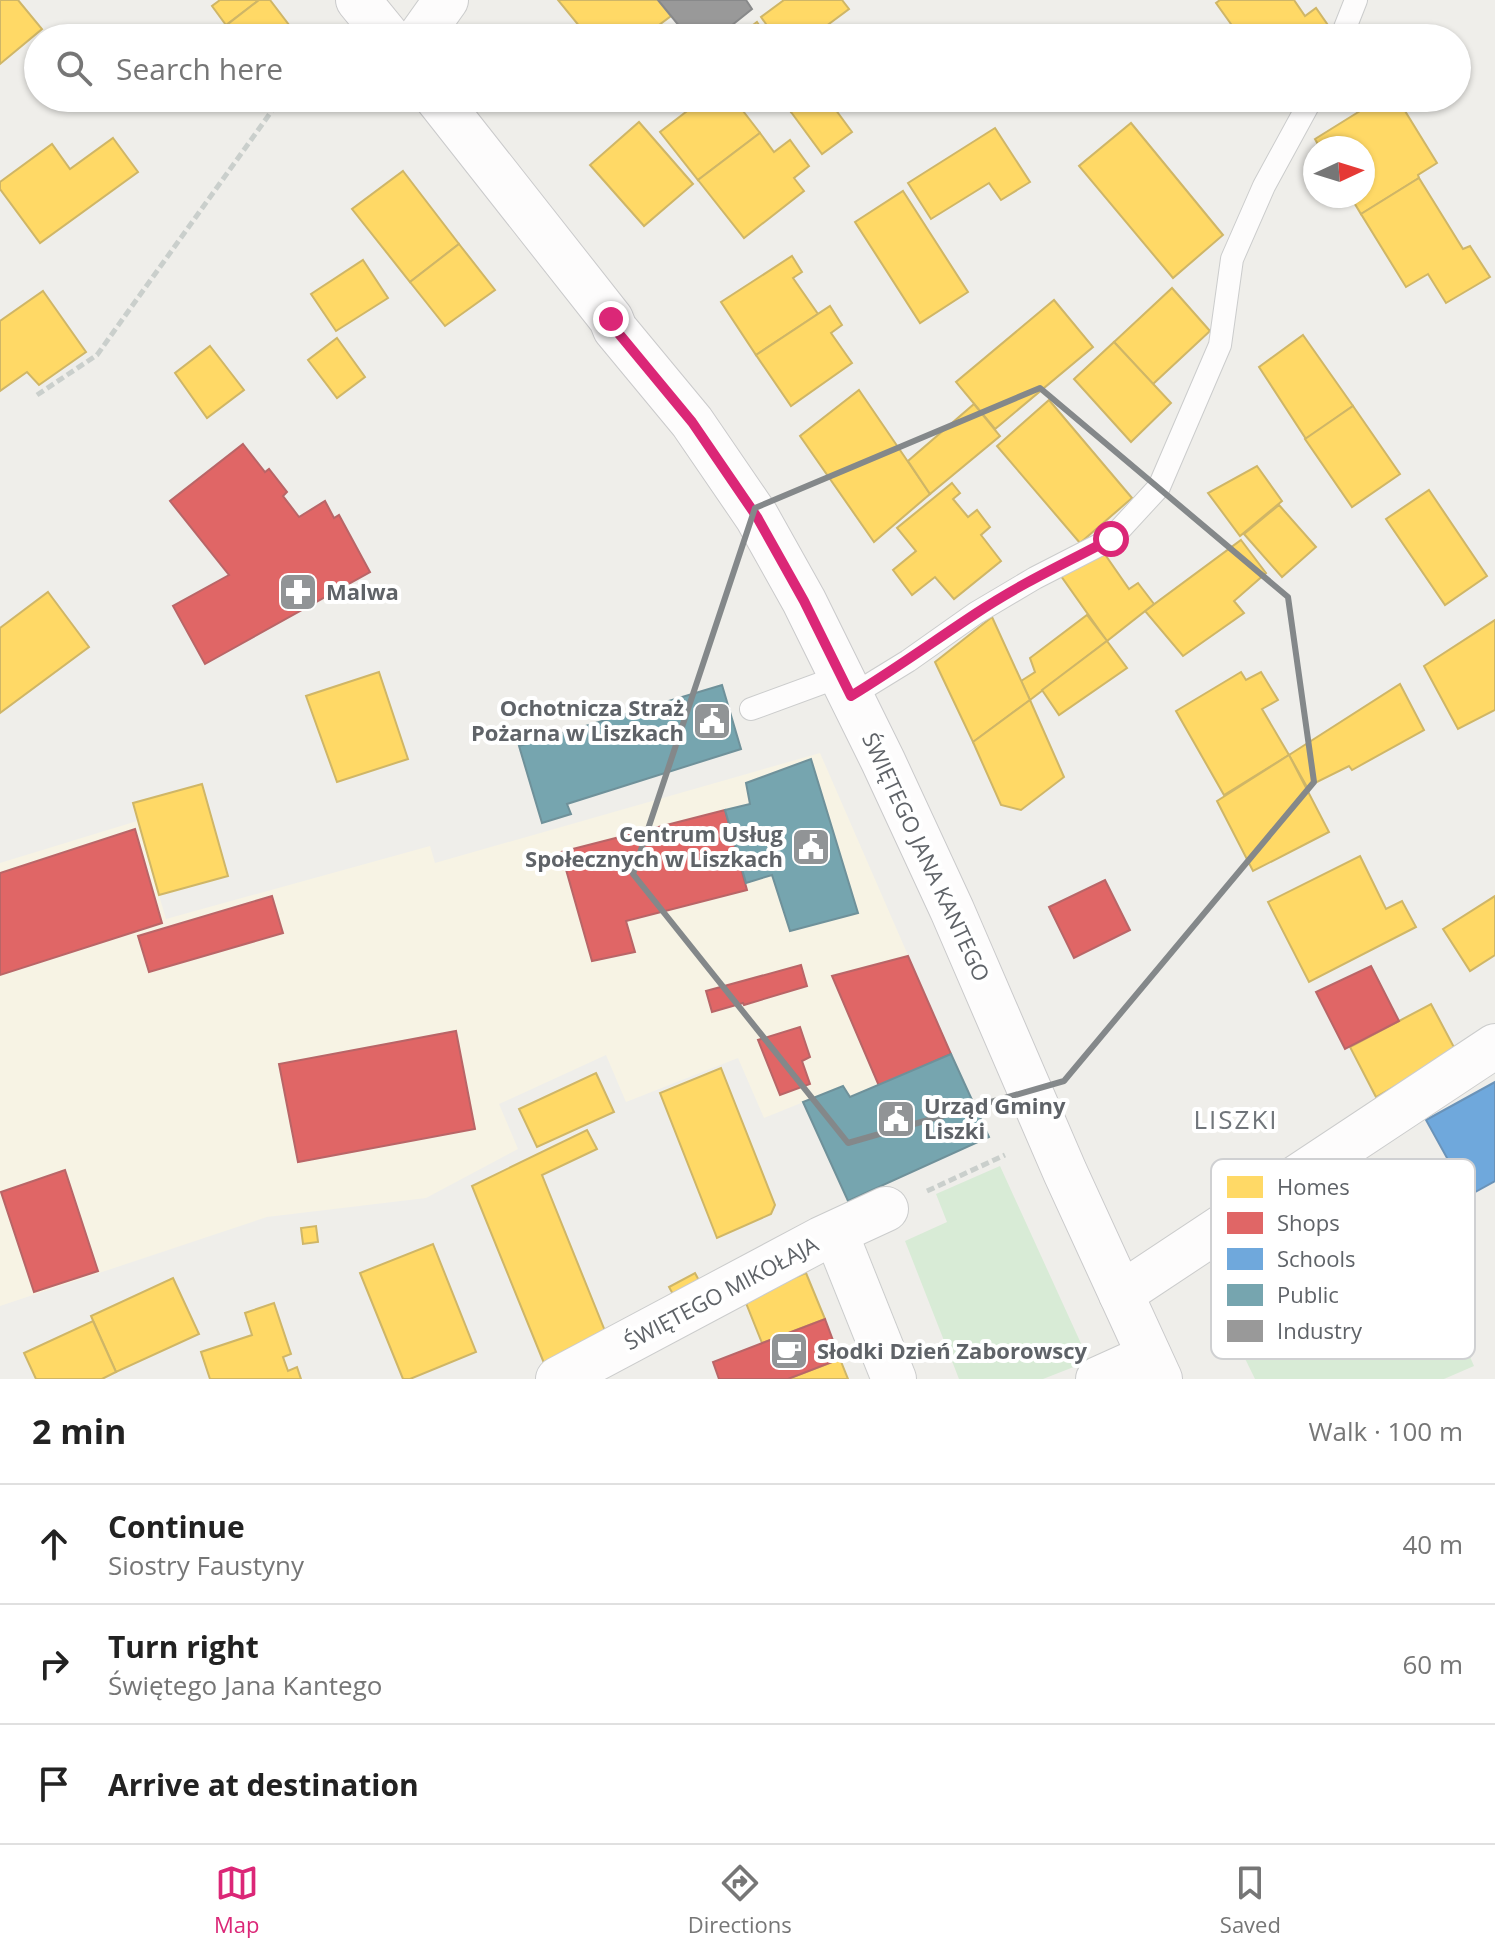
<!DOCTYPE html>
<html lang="en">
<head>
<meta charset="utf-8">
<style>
	:root { --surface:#fff; --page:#f2f2f2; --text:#222; --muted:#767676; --line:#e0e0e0; --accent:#db2777 }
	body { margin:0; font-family:"Open Sans",sans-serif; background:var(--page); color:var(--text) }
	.compass { position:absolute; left:1303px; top:136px; width:72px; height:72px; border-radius:50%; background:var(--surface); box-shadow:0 2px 6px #0004; rotate:86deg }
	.stop { position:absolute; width:24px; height:24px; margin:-18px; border:6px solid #db2777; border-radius:50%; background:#fff }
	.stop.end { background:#db2777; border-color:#fff; box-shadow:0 2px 8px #0008 }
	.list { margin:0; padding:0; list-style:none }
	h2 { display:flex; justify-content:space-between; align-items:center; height:104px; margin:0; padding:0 32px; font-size:34px }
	h2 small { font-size:26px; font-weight:400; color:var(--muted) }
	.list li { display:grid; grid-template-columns:52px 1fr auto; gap:24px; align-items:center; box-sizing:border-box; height:120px; padding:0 32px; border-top:2px solid var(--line) }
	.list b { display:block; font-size:30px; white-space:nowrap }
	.list p { margin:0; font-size:26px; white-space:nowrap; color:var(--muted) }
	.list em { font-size:26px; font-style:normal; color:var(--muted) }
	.icon { flex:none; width:44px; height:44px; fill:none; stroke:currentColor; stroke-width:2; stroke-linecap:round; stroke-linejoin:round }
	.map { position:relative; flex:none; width:1495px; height:1379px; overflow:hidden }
	.search { position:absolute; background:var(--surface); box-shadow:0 2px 6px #0004; left:24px; right:24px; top:24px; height:88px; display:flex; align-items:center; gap:20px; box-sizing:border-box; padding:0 28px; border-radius:44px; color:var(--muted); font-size:30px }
	.sheet { height:464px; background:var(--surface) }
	nav { display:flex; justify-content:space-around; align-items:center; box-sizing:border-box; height:112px; border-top:2px solid var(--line); background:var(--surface); font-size:22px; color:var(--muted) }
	nav a { display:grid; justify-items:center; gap:4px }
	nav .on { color:var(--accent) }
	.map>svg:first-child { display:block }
	.commercial { fill:#f7f3e4 }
	.green { fill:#d8ebd6 }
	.homes { fill:#ffd966; stroke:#cfb667; stroke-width:2 }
	.shops { fill:#e06666; stroke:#b96567; stroke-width:2 }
	.schools { fill:#6fa8dc; stroke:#6a93b9; stroke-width:2 }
	.public { fill:#76a5af; stroke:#6f919a; stroke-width:2 }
	.industry { fill:#999; stroke:#88898a; stroke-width:2 }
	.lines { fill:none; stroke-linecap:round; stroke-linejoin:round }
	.lane-casing { stroke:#cbcccc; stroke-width:24 }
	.street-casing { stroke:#cbcccc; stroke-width:46 }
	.secondary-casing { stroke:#cacacb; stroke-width:46 }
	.path { stroke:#cacfcc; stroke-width:5; stroke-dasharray:8 4; stroke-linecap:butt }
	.lane { stroke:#fdfcfc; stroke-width:22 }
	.street { stroke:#fdfcfc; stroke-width:44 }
	.secondary { stroke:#fdfcfc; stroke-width:44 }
	.route { stroke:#db2777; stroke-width:10 }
	.marked { fill:none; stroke:#84888a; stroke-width:6; stroke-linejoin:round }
	.labels { text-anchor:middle; stroke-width:8; stroke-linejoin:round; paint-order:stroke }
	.poi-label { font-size:22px; font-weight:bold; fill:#5f6368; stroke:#fff; text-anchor:start }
	.street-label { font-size:22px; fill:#5f6368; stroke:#fff }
	.quarter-label { font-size:26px; letter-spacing:2px; fill:#70757a; stroke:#fff }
	.key { fill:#fff; stroke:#cfd0d2; stroke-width:2 }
	.key-label { font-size:22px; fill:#5f6368 }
</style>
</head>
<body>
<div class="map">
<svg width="1495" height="1379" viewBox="0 0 1495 1379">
	<rect width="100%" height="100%" fill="#efeeea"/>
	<polygon class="commercial" points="820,753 951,1054 850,1097 843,1086 764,1118 738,1058 626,1102 606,1055 499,1104 518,1149 426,1198 267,1217 0,1306 0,863 137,821 166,919 430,846 435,863"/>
	<g class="green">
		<polygon points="1000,1166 1089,1361 1043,1379 959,1379 905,1241 947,1222 936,1194"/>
		<polygon points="1403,1204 1474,1366 1444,1379 1255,1379 1210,1287"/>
	</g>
	<g class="homes">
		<polygon points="0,0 18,0 42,29 0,64"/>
		<polygon points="220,0 259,0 226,25 212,6"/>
		<polygon points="259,0 270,0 299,38 210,38"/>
		<polygon points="558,0 658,0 671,16 651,31 656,38 589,38"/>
		<polygon points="784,0 842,0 849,9 810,38 776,38 761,17"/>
		<polygon points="1220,0 1294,0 1305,16 1316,8 1330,28 1320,35 1323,38 1241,38 1216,3"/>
		<polygon points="757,22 768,38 736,38"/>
		<polygon points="826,26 834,38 810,38"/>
		<polygon points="704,98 733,98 760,133 698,180 660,132"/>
		<polygon points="780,98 809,98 791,112"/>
		<polygon points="809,98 827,98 852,132 822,154 791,112"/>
		<polygon points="1381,98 1397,98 1437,163 1418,175 1419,178 1361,214 1350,196 1363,196 1363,148 1320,148 1315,139"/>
		<polygon points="639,122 693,184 644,226 590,165"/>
		<polygon points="1131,123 1223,235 1173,278 1079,166"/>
		<polygon points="995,128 1030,182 1001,200 989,183 931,219 908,183"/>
		<polygon points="760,133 774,152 790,140 809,166 794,178 804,191 744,238 698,180"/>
		<polygon points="113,138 138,172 40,243 0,189 0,182 52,144 70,169"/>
		<polygon points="403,171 459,244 410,282 352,209"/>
		<polygon points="1419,178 1463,249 1470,246 1490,277 1446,303 1428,274 1406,287 1361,214"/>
		<polygon points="903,191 968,292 920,323 855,222"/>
		<polygon points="459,244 495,290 445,326 410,282"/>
		<polygon points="792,256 802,272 793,278 818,314 756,355 721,302"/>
		<polygon points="363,260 388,298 336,331 311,294"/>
		<polygon points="1172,288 1210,331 1153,384 1114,342"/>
		<polygon points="43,291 86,352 39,385 27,372 0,391 0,321"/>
		<polygon points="1054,300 1093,347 995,429 956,382"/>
		<polygon points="830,306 842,325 831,333 852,363 791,406 756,355"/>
		<polygon points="1303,335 1353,406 1306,439 1259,367"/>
		<polygon points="337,338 365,377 337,398 308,360"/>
		<polygon points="1114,342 1171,403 1131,442 1074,379"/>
		<polygon points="210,346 244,390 207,418 175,373"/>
		<polygon points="859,390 930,494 874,542 800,436"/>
		<polygon points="1049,400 1132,498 1080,543 997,446"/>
		<polygon points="974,404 1000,436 930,494 908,461"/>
		<polygon points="1353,406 1400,474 1352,507 1305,439"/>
		<polygon points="1257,466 1282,501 1240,536 1208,493"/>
		<polygon points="952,483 960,493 953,499 968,517 977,510 990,527 981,535 1001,561 954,599 935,577 912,595 893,570 916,551 897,528"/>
		<polygon points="1429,490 1487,576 1445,605 1386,519"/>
		<polygon points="1279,505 1316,547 1282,577 1244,534"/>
		<polygon points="1241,540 1266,573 1234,601 1244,613 1183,656 1145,611"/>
		<polygon points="1104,553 1129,589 1138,583 1154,604 1107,641 1061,576"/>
		<polygon points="48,592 89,647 0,713 0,628"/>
		<polygon points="1087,615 1107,641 1030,700 1021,681 1035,672 1030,658"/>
		<polygon points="992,617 1030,700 973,742 935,662"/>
		<polygon points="1495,620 1495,710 1458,729 1424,666"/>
		<polygon points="1107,641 1127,668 1059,715 1042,690"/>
		<polygon points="379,672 408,759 337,782 306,696"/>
		<polygon points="1241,672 1246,680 1261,672 1278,700 1262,709 1289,755 1224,795 1176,711"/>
		<polygon points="1400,684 1424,730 1352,770 1349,766 1307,787 1289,755"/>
		<polygon points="1030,700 1064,777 1021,810 1001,805 973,742"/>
		<polygon points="1289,755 1329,832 1253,871 1217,801"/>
		<polygon points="202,784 228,876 159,895 133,803"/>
		<polygon points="1360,856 1386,909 1402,901 1416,927 1309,982 1268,902"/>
		<polygon points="1495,896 1495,955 1470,971 1443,929"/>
		<polygon points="1431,1004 1456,1051 1376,1097 1350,1047"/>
		<polygon points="721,1068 775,1205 771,1214 717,1238 660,1093"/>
		<polygon points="596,1073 614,1112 537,1147 519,1109"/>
		<polygon points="587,1130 597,1149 542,1175 607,1336 546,1368 472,1186"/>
		<polygon points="316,1226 318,1242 303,1244 301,1228"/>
		<polygon points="433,1244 476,1352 410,1379 403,1379 360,1273"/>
		<polygon points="695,1273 702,1286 676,1300 669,1287"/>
		<polygon points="806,1273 825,1319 762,1343 744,1298"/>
		<polygon points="173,1278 199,1334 116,1372 91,1316"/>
		<polygon points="274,1303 291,1354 283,1357 288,1371 297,1367 301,1379 210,1379 201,1352 252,1335 245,1313"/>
		<polygon points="93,1321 116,1372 102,1379 36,1379 24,1353"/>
		<polygon points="840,1359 848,1379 788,1379"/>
	</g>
	<g class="shops">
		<polygon points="243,444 265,472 269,469 287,492 283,496 299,517 325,501 334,518 339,515 370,572 205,664 173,606 229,575 170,501"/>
		<polygon points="725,810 747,890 626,921 635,952 592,961 561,852"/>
		<polygon points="135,829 162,923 0,975 0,873"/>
		<polygon points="1105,880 1130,930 1074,958 1049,907"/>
		<polygon points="272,896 283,933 149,972 138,936"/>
		<polygon points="908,956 951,1054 879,1086 832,976"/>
		<polygon points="801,965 807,986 744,1005 743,1003 712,1012 706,991"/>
		<polygon points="1371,966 1399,1021 1345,1049 1316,992"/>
		<polygon points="800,1027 810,1057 802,1061 810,1084 780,1095 758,1040"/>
		<polygon points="456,1031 475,1129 298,1162 279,1064"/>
		<polygon points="65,1170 98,1271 34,1292 1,1192"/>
		<polygon points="825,1319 840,1359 788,1379 719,1379 713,1362"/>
	</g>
	<polygon class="schools" points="1495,1082 1495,1181 1468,1196 1426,1120"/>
	<g class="public">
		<polygon points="722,685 741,749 567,804 571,814 542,823 519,746"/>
		<polygon points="811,759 858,913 790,931 772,875 746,883 725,810 750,804 746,783"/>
		<polygon points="951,1054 989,1137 848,1201 803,1102 843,1086 850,1097"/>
	</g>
	<polygon class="industry" points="658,0 746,0 752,9 716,38 689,38"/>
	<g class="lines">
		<g class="lane-casing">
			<g id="lane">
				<polyline points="1341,38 1356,0"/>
				<polyline points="851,696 908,661 976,613 1035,578 1111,539 1159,487 1220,345 1232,259 1264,186 1312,98"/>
				<polyline points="751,709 841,676"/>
			</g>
		</g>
		<g class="street-casing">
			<g id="street">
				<polyline points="419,38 446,0"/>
				<polyline points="836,1234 894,1379"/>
				<polyline points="1121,1294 1495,1046"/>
				<polyline points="558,1379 821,1239 886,1209"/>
				<polyline points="1098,1379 1149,1356"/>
			</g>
		</g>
		<g class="secondary-casing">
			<g id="secondary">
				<polyline points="358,0 389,38"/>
				<polyline points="437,98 611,319 615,329 692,422 757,517 804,601 883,761 952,910 1065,1172 1160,1379"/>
			</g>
		</g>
		<g class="path">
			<polyline points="37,395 97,355 281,98"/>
			<polyline points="927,1191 1005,1155"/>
		</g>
		<use href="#lane" class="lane"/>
		<use href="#street" class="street"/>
		<use href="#secondary" class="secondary"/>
	</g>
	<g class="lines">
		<path class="route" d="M 611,319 L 615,329 L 692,422 L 757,517 L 804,601 L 851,696 C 894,670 934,641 975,614 C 1018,585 1065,563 1111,539"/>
	</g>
	<path class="marked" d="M 1040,388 L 1288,597 L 1314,782 L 1064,1081 L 848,1143 L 633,874 L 755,508 Z"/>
	<defs>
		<g id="pharmacy-square" transform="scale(2)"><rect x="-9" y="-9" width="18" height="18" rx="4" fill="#919496" stroke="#fff"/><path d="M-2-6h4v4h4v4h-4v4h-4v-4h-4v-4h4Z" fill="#fff"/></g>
		<g id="civic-square" transform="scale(2)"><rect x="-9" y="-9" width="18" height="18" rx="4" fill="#919496" stroke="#fff"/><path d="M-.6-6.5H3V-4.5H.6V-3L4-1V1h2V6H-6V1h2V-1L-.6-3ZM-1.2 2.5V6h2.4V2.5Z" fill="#fff"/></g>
		<g id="cafe-square" transform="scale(2)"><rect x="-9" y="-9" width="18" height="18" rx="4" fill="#919496" stroke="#fff"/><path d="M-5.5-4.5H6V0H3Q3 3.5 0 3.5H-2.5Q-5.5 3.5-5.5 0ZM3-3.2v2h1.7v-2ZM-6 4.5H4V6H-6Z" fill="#fff"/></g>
	</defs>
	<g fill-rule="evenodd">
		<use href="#pharmacy-square" x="298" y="592"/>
		<use href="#civic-square" x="712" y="721"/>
		<use href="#civic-square" x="811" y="847"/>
		<use href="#civic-square" x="896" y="1119"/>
		<use href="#cafe-square" x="789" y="1351"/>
	</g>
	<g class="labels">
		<g class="poi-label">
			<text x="326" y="600">Malwa</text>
			<text x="684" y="716" text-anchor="end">Ochotnicza Straż<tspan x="684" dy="25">Pożarna w Liszkach</tspan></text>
			<text x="783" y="842" text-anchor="end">Centrum Usług<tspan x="783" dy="25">Społecznych w Liszkach</tspan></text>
			<text x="924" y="1114">Urząd Gminy<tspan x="924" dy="25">Liszki</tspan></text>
			<text x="817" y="1359">Słodki Dzień Zaborowscy</text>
		</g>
		<g class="street-label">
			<text transform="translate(926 857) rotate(65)" y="8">ŚWIĘTEGO JANA KANTEGO</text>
			<text transform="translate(721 1293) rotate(-28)" y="8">ŚWIĘTEGO MIKOŁAJA</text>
		</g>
		<g class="quarter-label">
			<text x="1236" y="1129">LISZKI</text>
		</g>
	</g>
	<rect x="1211" y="1159" width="264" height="200" rx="12" class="key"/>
	<rect x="1227" y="1176" width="36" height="22" fill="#ffd966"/>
	<rect x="1227" y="1212" width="36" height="22" fill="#e06666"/>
	<rect x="1227" y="1248" width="36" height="22" fill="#6fa8dc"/>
	<rect x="1227" y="1284" width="36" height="22" fill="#76a5af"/>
	<rect x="1227" y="1320" width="36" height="22" fill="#999"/>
	<g class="key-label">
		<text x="1277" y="1195">Homes</text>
		<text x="1277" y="1231">Shops</text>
		<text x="1277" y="1267">Schools</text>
		<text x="1277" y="1303">Public</text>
		<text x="1277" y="1339">Industry</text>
	</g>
</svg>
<svg class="compass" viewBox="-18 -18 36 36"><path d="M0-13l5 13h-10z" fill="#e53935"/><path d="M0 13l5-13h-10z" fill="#767676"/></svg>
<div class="stop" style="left:1111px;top:539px"></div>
<div class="stop end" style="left:611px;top:319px"></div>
<div class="search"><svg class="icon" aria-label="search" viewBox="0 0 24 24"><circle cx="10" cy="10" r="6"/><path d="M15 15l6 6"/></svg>Search here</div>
</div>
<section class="sheet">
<h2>2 min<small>Walk · 100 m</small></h2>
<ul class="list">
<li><svg class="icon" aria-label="ahead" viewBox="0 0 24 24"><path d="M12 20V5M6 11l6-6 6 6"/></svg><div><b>Continue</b><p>Siostry Faustyny</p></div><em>40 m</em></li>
<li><svg class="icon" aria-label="right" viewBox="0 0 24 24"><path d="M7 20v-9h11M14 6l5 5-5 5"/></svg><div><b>Turn right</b><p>Świętego Jana Kantego</p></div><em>60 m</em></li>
<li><svg class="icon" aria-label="arrive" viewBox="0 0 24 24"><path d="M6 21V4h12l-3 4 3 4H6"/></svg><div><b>Arrive at destination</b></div></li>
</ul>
</section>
<nav>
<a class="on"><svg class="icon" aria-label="map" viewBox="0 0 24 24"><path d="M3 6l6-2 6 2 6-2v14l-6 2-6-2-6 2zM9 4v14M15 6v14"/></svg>Map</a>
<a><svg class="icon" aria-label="directions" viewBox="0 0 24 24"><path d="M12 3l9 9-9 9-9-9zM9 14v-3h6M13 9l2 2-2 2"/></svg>Directions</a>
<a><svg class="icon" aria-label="saved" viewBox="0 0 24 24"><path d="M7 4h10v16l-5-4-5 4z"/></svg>Saved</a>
</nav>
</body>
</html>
